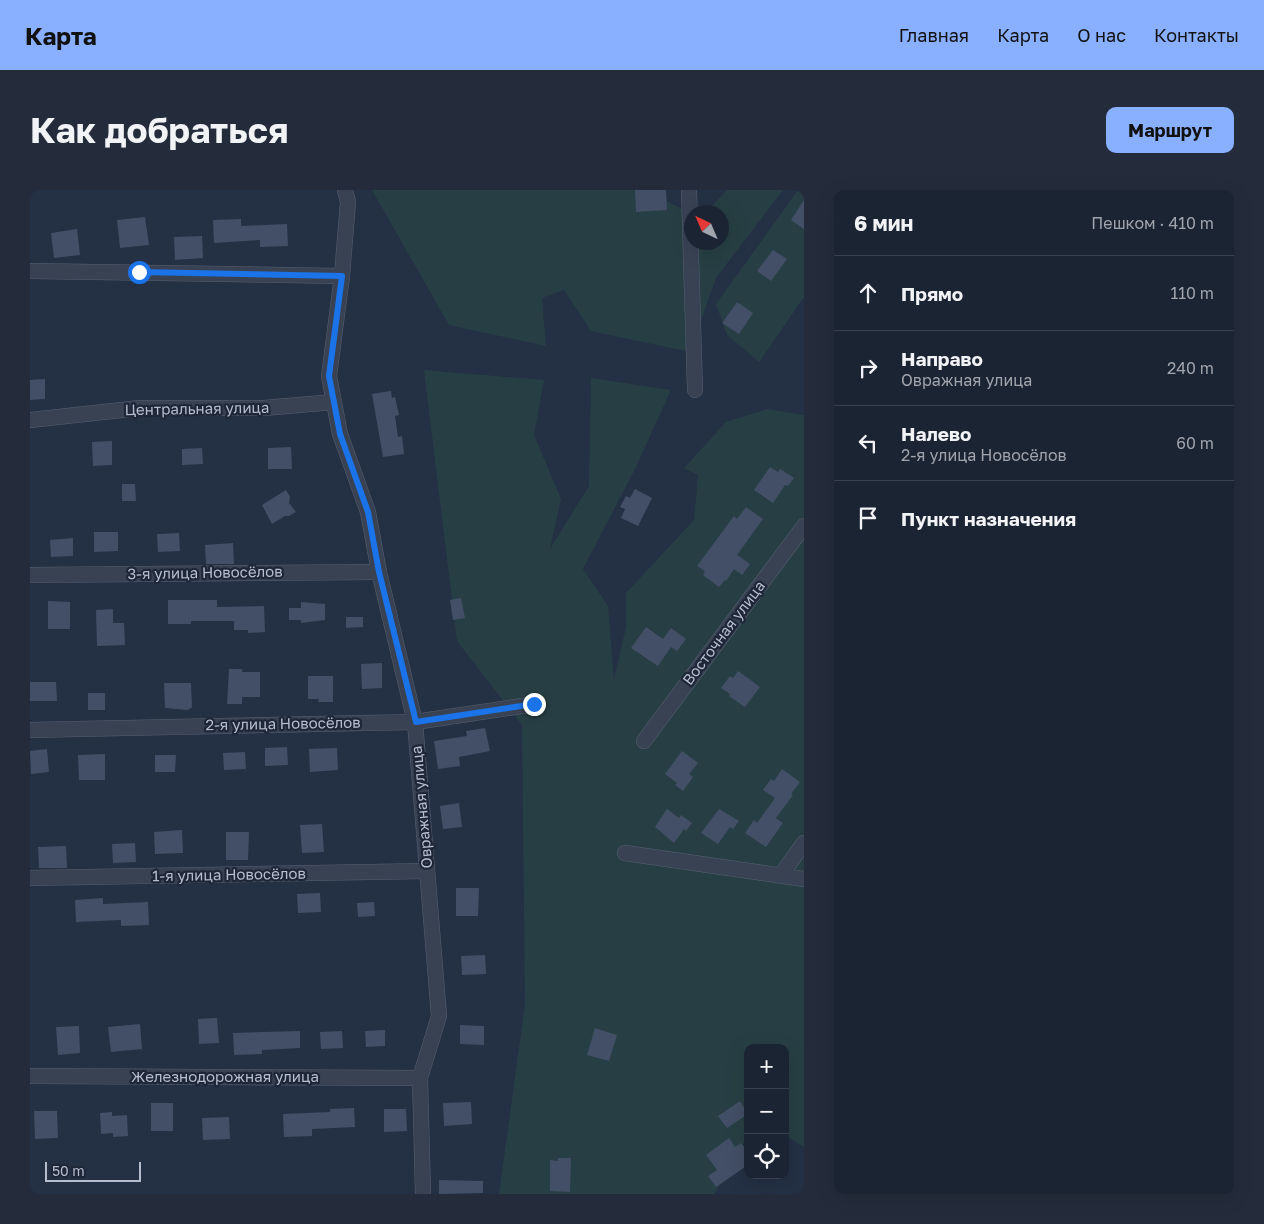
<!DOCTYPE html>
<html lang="ru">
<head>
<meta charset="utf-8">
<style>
	:root { --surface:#1b2433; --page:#242c3b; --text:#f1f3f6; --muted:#a0a4ac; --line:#39414e; --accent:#89afff }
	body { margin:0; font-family:"Golos Text",sans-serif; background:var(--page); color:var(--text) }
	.controls { position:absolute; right:15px; bottom:15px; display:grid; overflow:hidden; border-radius:10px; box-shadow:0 5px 20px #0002 }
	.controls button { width:45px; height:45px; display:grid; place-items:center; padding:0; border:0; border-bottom:1px solid var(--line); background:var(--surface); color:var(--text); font:25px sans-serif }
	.compass { position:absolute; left:654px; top:15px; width:45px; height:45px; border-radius:50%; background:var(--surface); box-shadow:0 5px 20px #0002; rotate:316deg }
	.scale { position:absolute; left:15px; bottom:12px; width:96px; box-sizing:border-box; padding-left:5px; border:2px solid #b6bdcd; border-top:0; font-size:14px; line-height:18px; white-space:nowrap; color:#b6bdcd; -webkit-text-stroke:4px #1e2738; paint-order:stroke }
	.stop { position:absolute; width:15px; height:15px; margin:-11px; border:4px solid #1a73e8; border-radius:50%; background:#fff }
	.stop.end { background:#1a73e8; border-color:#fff; box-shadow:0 1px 5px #0008 }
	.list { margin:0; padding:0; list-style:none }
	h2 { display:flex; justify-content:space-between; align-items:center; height:65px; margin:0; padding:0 20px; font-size:21px }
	h2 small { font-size:16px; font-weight:400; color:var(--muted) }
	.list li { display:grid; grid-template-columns:32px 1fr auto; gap:15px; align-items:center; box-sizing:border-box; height:75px; padding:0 20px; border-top:1px solid var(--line) }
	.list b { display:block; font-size:19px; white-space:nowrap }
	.list p { margin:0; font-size:16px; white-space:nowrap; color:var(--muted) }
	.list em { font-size:16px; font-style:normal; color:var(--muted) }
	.icon { flex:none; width:28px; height:28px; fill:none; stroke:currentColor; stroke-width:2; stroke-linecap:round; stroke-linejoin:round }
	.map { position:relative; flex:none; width:774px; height:1004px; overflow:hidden; border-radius:10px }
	header { display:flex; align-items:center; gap:30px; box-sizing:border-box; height:70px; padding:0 25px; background:var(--accent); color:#111 }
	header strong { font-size:24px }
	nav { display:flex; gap:28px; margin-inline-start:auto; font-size:18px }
	.intro { display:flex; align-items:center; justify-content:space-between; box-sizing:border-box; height:120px; padding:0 30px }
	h1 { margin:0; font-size:35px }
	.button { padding:12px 22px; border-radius:10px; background:var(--accent); color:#111; font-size:18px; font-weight:700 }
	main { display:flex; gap:30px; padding:0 30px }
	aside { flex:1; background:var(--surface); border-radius:10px; box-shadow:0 5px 20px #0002 }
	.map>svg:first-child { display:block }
	.green { fill:#273f44 }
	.building { fill:#434f66 }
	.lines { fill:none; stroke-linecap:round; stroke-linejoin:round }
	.street-casing { stroke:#576070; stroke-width:16 }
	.street { stroke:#394253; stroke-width:15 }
	.route { stroke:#1a73e8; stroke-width:6 }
	.labels { text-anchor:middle; stroke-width:4.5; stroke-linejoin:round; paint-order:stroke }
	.street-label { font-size:15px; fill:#b6bdcd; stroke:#1e2738 }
</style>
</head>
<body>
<header>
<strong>Карта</strong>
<nav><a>Главная</a><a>Карта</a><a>О нас</a><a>Контакты</a></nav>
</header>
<div class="intro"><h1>Как добраться</h1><a class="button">Маршрут</a></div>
<main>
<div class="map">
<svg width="774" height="1004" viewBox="0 0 774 1004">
	<rect width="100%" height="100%" fill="#243044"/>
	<g class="green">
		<polygon points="342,0 636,0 634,10 661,23 662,52 692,52 692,22 676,22 697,0 753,0 686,88 660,162 561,141 534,100 512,108 516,156 419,135"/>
		<polygon points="768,0 774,0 774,107 729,172 697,145 686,114"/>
		<polygon points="394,180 514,190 504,245 531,309 520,359 559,296 561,188 641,200 605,279 553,379 578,416 584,489 596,437 596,403 664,330 668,285 654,278 696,232 738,219 774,225 774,957 755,945 755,858 718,858 718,946 684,1004 469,1004 495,814 492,535 427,451"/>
	</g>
	<g class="building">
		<polygon points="605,0 636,0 637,20 606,22"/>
		<polygon points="774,10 774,39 761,30"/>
		<polygon points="115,27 119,55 90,58 87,30"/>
		<polygon points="211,29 211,36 257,34 258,56 230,57 230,50 184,53 183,30"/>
		<polygon points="47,39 50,65 24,68 21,43"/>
		<polygon points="172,46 173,68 145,70 144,47"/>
		<polygon points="743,60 757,69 741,91 727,81"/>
		<polygon points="707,112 723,123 709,144 692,133"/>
		<polygon points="15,189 15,209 0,210 0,190"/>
		<polygon points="361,201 362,208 365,207 369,225 365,226 368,247 372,246 374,264 353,267 342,204"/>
		<polygon points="82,251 82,275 63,276 62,252"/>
		<polygon points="261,257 262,279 238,279 238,258"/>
		<polygon points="172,258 173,274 152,275 152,259"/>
		<polygon points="740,277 748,282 750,279 764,288 758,296 755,295 743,313 724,300"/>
		<polygon points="92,294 105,294 106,311 92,311"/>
		<polygon points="605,299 622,308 608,336 591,328 595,319 590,317 596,306 600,308"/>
		<polygon points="256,300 260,307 259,313 266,322 259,326 255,326 242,334 232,315"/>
		<polygon points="716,317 733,329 707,365 720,374 712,385 704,379 696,391 695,390 689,397 673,385 675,381 667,376 704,326 707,329"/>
		<polygon points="64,342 88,342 88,361 64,362"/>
		<polygon points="149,343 150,361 128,362 127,344"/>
		<polygon points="43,348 43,366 21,367 20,350"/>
		<polygon points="203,353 204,374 176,374 175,355"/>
		<polygon points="431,408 435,428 423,430 420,410"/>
		<polygon points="138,410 187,410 187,417 234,416 235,442 218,443 218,440 204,440 204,431 161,431 161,434 138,434"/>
		<polygon points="18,411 40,412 40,439 18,439"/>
		<polygon points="271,412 295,414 295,430 271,433 271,430 259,430 259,418 271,418"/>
		<polygon points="83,419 83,433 94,433 95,455 67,456 66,420"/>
		<polygon points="316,427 333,427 333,437 316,438"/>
		<polygon points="616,437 633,449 641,438 656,449 647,461 641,457 628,476 601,458"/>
		<polygon points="352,473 352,498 332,499 331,474"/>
		<polygon points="199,479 212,479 212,482 230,482 230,507 212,507 212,514 197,514"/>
		<polygon points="708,481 730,497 715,517 699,506 700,504 691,498 700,486 703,488"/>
		<polygon points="278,486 303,486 303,512 288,512 289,509 278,509"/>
		<polygon points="0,492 26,492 27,511 0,511"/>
		<polygon points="134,493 161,493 162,517 158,520 135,518"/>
		<rect x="58" y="503" width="17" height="17"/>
		<polygon points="455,538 460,561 429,567 430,576 408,579 404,551 437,546 436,541"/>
		<polygon points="257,557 258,575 235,576 235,558"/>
		<polygon points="307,558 308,580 280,582 279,559"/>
		<polygon points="17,559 19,582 1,584 0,561"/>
		<polygon points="652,561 668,573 659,584 663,587 653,601 645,595 647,593 635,584"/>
		<polygon points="215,562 216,579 194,580 193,563"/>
		<polygon points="75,564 75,590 49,590 48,565"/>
		<polygon points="125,565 146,565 145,582 125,582"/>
		<polygon points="752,579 770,592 761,604 763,605 746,628 753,633 736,657 715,643 724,630 727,633 745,608 733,600 741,589 744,591"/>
		<polygon points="429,613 432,637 413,639 410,616"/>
		<polygon points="637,619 649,628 651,625 662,633 656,641 654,639 644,653 625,637"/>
		<polygon points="689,619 709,631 703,639 700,637 688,654 671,643"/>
		<polygon points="292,634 294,662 272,663 270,635"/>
		<polygon points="152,640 153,663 125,664 124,642"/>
		<polygon points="196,642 219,642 218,670 196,670"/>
		<polygon points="105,653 106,672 83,673 82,654"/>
		<polygon points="36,656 37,678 9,678 8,657"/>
		<polygon points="426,698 449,698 448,726 426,726"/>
		<polygon points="290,703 291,722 268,723 267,704"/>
		<polygon points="73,708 73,714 118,712 119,735 91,736 91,730 46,732 45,710"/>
		<polygon points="344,712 345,726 328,727 327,713"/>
		<polygon points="455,765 456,784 432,785 431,766"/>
		<polygon points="187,828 189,853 169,854 168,829"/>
		<polygon points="110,834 112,859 81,862 78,837"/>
		<polygon points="430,835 454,836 454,855 430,854"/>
		<polygon points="49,836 50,863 28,865 26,837"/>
		<polygon points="565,838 587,845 579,871 557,865"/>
		<polygon points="355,840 355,856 336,857 335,841"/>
		<polygon points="270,841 270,858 232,860 232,864 204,865 203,843"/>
		<polygon points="312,841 313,858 291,859 290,842"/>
		<polygon points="710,911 718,924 697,938 688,926"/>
		<polygon points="441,912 442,934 414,936 413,913"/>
		<rect x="121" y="913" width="22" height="28"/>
		<polygon points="324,918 325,937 282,939 282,946 254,947 253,924 300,922 300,919"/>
		<polygon points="354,919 376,919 377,941 354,942"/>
		<polygon points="4,921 27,921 28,948 5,949"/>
		<polygon points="82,922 82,926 97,925 98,946 83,947 83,943 71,944 70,923"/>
		<polygon points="199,927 200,949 173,950 172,928"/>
		<polygon points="699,948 705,957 711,953 718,962 718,975 686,997 678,986 687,980 676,965"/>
		<polygon points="528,968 541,968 540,1002 520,1001 520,970 528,971"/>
		<polygon points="409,990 453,991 453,1003 409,1004"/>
	</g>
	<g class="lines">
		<g class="street-casing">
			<g id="street">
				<polyline points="315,0 318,12 312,86 299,186 310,244 338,322 349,382 385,532 409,826 390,888 393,1004"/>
				<polyline points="659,0 665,200"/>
				<polyline points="0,81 312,86"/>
				<polyline points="0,230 110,218 234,218 304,212"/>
				<polyline points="0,385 349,382"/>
				<polyline points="0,540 385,532 505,514"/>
				<polyline points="614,551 774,336"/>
				<polyline points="595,663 774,689"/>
				<polyline points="751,685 774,653"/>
				<polyline points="0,688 397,681"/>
				<polyline points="0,886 390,888"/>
			</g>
		</g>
		<use href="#street" class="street"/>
	</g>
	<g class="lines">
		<polyline class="route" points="109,82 312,86 299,186 310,244 338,322 349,382 386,532 504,514"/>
	</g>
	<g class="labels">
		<g class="street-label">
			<text transform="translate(167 219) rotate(-1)" y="5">Центральная улица</text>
			<text transform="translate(175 383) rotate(-1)" y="5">3-я улица Новосёлов</text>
			<text transform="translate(694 443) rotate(-53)" y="5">Восточная улица</text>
			<text transform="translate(253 534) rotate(-1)" y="5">2-я улица Новосёлов</text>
			<text transform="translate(392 617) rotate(-95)" y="5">Овражная улица</text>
			<text transform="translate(199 685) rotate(-1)" y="5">1-я улица Новосёлов</text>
			<text x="195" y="892">Железнодорожная улица</text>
		</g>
	</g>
</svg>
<div class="controls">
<button>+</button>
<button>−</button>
<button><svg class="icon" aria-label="locate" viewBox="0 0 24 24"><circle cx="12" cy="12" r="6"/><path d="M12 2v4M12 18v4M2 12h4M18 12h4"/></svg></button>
</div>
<svg class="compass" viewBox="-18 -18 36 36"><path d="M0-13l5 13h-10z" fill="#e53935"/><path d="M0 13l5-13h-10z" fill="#a0a4ac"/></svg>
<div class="scale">50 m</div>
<div class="stop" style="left:109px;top:82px"></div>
<div class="stop end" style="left:504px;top:514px"></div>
</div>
<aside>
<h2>6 мин<small>Пешком · 410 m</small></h2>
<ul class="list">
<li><svg class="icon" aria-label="ahead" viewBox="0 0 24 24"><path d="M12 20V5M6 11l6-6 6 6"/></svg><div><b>Прямо</b></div><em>110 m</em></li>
<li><svg class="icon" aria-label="right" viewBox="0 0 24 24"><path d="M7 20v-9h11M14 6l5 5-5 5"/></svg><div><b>Направо</b><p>Овражная улица</p></div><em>240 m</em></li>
<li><svg class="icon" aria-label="left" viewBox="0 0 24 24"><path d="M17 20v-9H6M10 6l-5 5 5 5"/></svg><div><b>Налево</b><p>2-я улица Новосёлов</p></div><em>60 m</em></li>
<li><svg class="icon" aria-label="arrive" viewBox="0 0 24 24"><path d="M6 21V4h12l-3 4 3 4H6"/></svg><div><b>Пункт назначения</b></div></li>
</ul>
</aside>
</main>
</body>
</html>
